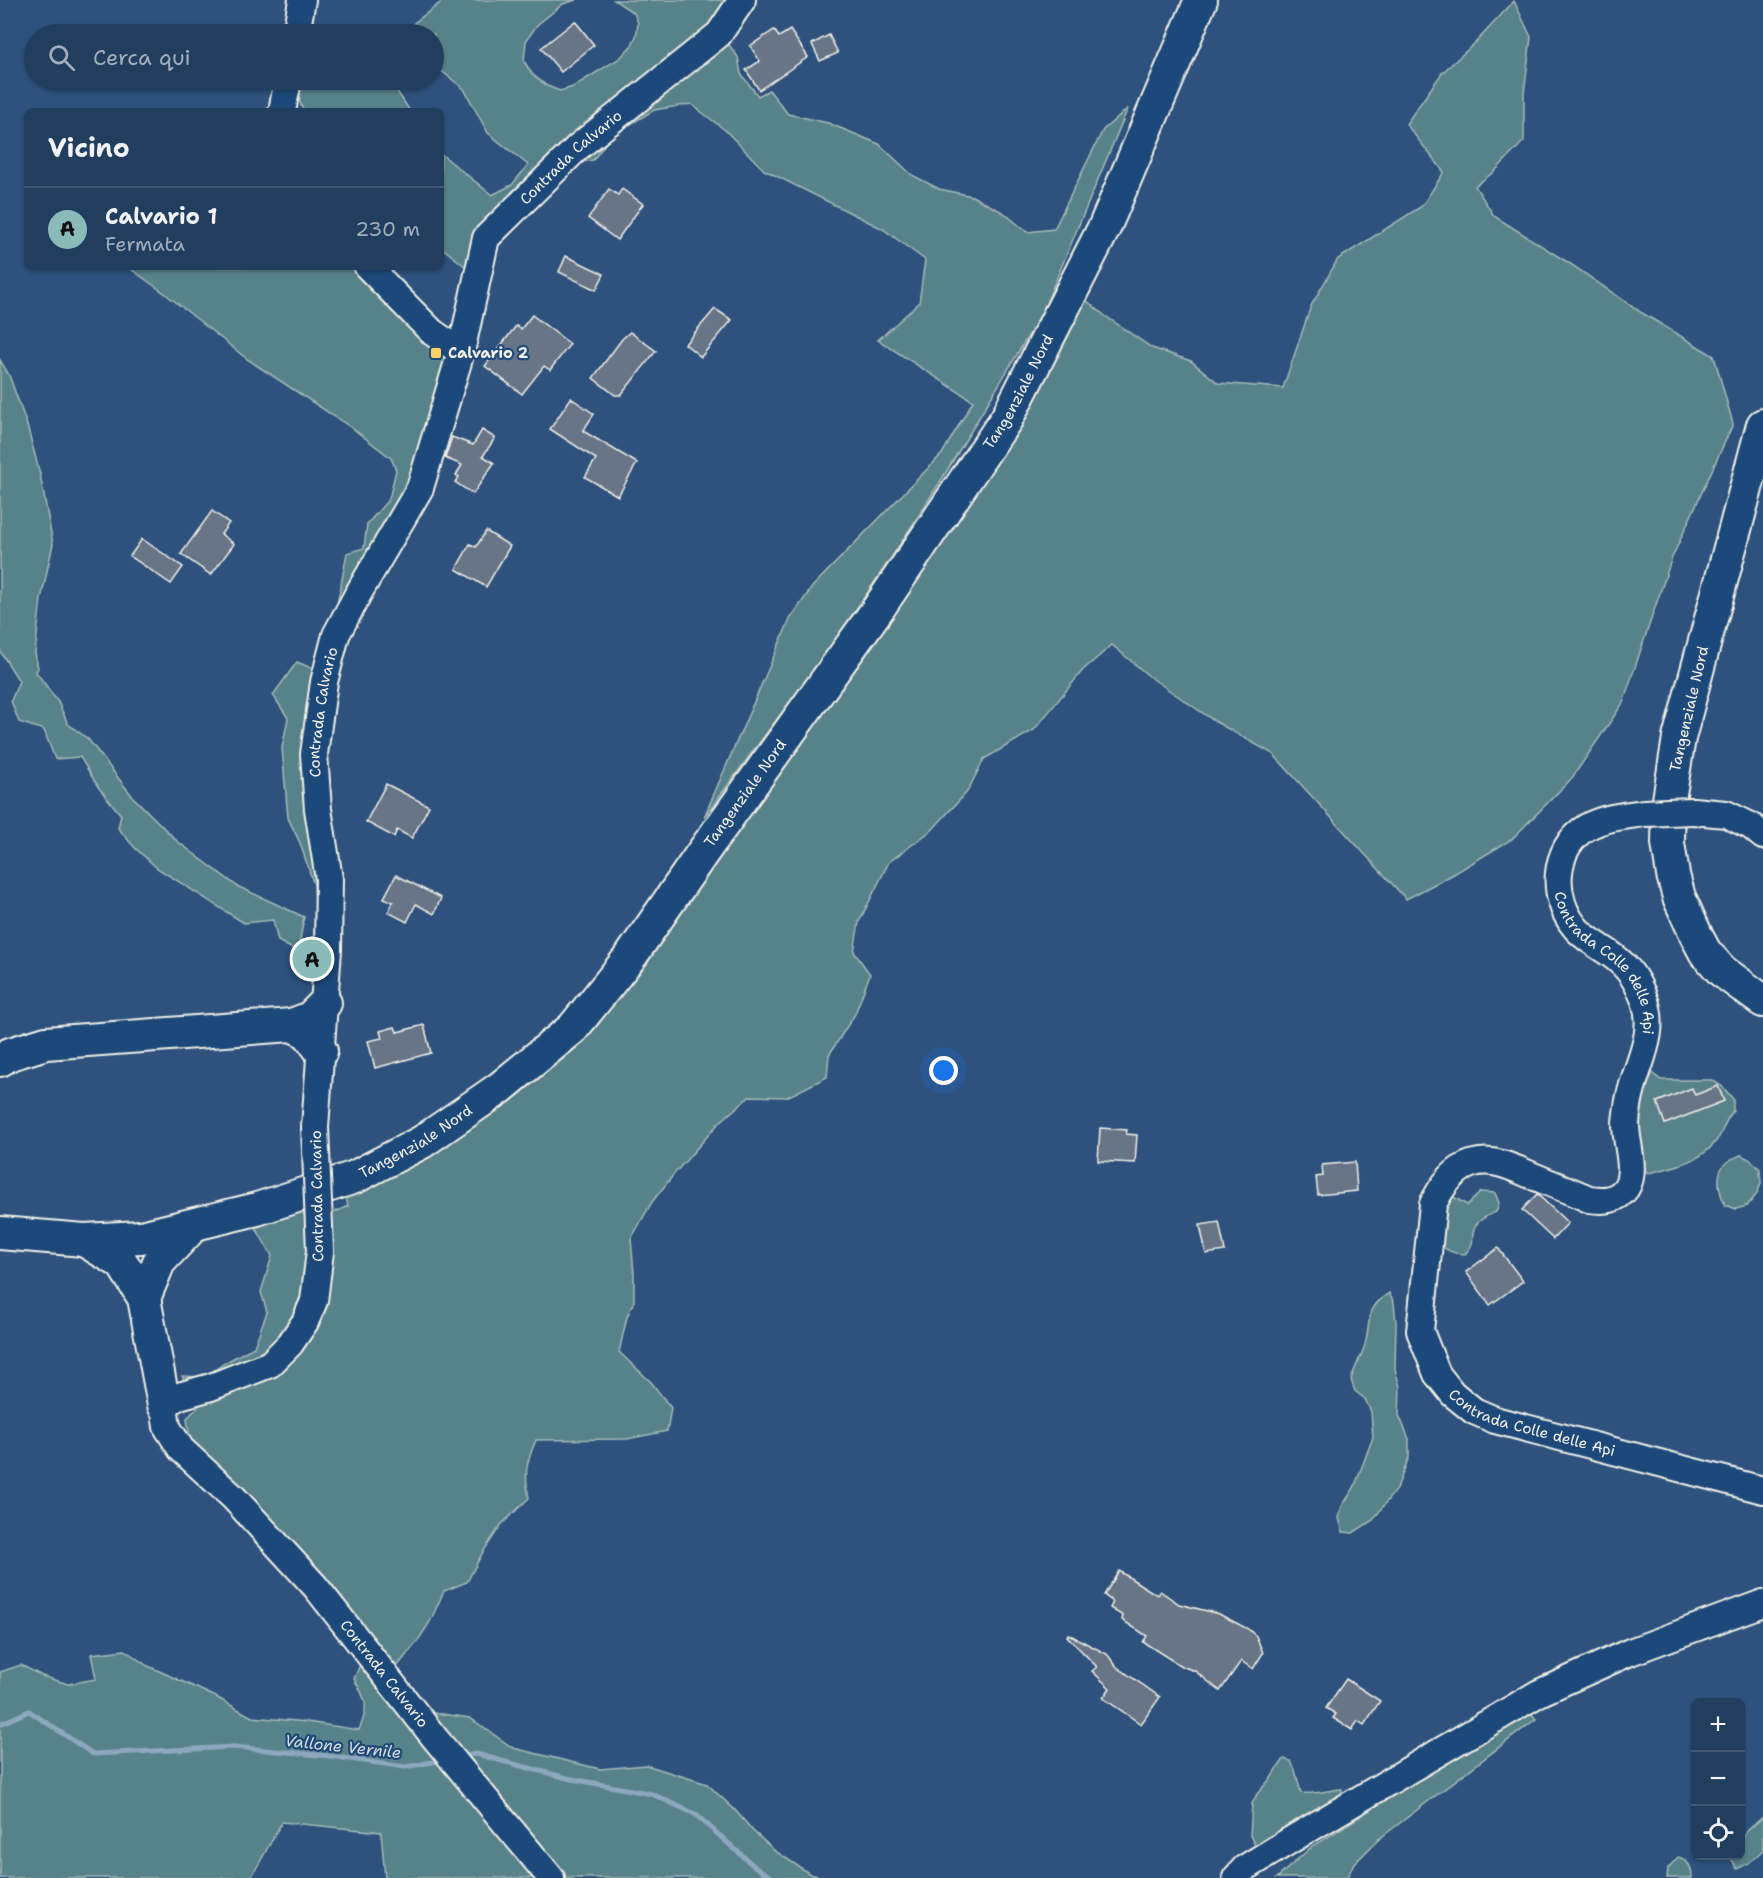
<!DOCTYPE html>
<html lang="it">
<head>
<meta charset="utf-8">
<style>
	:root { --surface:#223e5e; --page:#2e4967; --text:#f1f3f6; --muted:#a2aebc; --line:#3f5773; --accent:#8bbbb9 }
	body { margin:0; font-family:"Shantell Sans",sans-serif; background:var(--page); color:var(--text) }
	.controls { position:absolute; right:18px; bottom:18px; display:grid; overflow:hidden; border-radius:9px; box-shadow:0 2px 4px #0004 }
	.controls button { width:54px; height:54px; display:grid; place-items:center; padding:0; border:0; border-bottom:2px solid var(--line); background:var(--surface); color:var(--text); font:30px sans-serif }
	.you { position:absolute; left:944px; top:1071px; width:21px; height:21px; margin:-15px; border:4px solid #fff; border-radius:50%; background:#1a73e8; box-shadow:0 0 0 9px #1a73e833 }
	.badge { display:grid; place-items:center; width:39px; height:39px; border-radius:50%; background:var(--accent); color:#111; font-size:20px; font-weight:700 }
	.pin { position:absolute; translate:-50% -50%; border:3px solid #fff; box-shadow:0 2px 6px #0006 }
	.list { margin:0; padding:0; list-style:none }
	h2 { display:flex; justify-content:space-between; align-items:center; height:78px; margin:0; padding:0 24px; font-size:26px }
	h2 small { font-size:20px; font-weight:400; color:var(--muted) }
	.list li { display:grid; grid-template-columns:39px 1fr auto; gap:18px; align-items:center; box-sizing:border-box; height:84px; padding:0 24px; border-top:2px solid var(--line) }
	.list b { display:block; font-size:22px; white-space:nowrap }
	.list p { margin:0; font-size:20px; white-space:nowrap; color:var(--muted) }
	.list em { font-size:20px; font-style:normal; color:var(--muted) }
	.icon { flex:none; width:33px; height:33px; fill:none; stroke:currentColor; stroke-width:2; stroke-linecap:round; stroke-linejoin:round }
	.map { position:relative; flex:none; width:1763px; height:1878px; overflow:hidden }
	.search { position:absolute; background:var(--surface); box-shadow:0 2px 4px #0004; left:24px; top:24px; width:420px; height:66px; display:flex; align-items:center; gap:15px; box-sizing:border-box; padding:0 21px; border-radius:33px; color:var(--muted); font-size:22px }
	.panel { position:absolute; background:var(--surface); box-shadow:0 2px 4px #0004; left:24px; top:108px; width:420px; height:162px; border-radius:9px }
	.map>svg:first-child { display:block }
	.green { fill:#598289; stroke:#a6bab8; stroke-width:1.5 }
	.lines { fill:none; stroke-linecap:round; stroke-linejoin:round }
	.stream { stroke:#8da7bf; stroke-width:5 }
	.building { fill:#687487; stroke:#f4f1e8; stroke-width:1.5 }
	.minor-casing { stroke:#f4f1e8; stroke-width:30 }
	.major-casing { stroke:#f4f1e8; stroke-width:36 }
	.minor { stroke:#1f4a7a; stroke-width:26 }
	.major { stroke:#1f4a7a; stroke-width:32 }
	.minor-bridge-casing { stroke:#f4f1e8; stroke-width:30; stroke-linecap:butt }
	.minor-bridge { stroke:#1f4a7a; stroke-width:26 }
	.poi-dot { fill:#ffd166; stroke:#1f4a7a; stroke-width:2 }
	.labels { text-anchor:middle; stroke-width:4.5; stroke-linejoin:round; paint-order:stroke }
	.street-label { font-size:15px; fill:#f4f1e8; stroke:#1f4a7a }
	.poi-label { font-size:15px; font-weight:bold; fill:#f4f1e8; stroke:#1f4a7a; text-anchor:start }
	.water-label { font-size:16px; font-style:italic; fill:#dadede; stroke:#1f4a7a }
</style>
</head>
<body>
<div class="map">
<svg width="1763" height="1878" viewBox="0 0 1763 1878">
	<rect width="100%" height="100%" fill="#2e527d"/>
	<filter id="ink" filterUnits="userSpaceOnUse"><feTurbulence type="fractalNoise" baseFrequency=".0167" numOctaves="2"/><feDisplacementMap in="SourceGraphic" scale="12" xChannelSelector="R" yChannelSelector="G"/><feConvolveMatrix kernelMatrix="1 2 1 2 8 2 1 2 1" color-interpolation-filters="sRGB"/></filter>
	<g filter="url(#ink)">
		<g class="green">
			<polygon points="444,0 576,0 563,4 537,25 526,41 524,61 532,74 547,86 560,91 573,87 620,58 632,45 636,36 638,23 634,13 614,0 727,0 712,23 620,100 500,212 399,513 335,615 347,553 364,548 367,524 389,499 396,470 391,458 352,428 247,359 163,292 128,267 380,267 450,335 456,326 466,267 441,247 441,154 492,195 512,185 528,165 488,133 464,89 434,65 434,34 412,34 414,23"/>
			<path d="M 1514,1 L 1531,37 L 1524,93 L 1524,141 L 1494,172 L 1475,186 L 1494,216 L 1572,265 L 1642,313 L 1714,356 L 1733,424 L 1671,560 L 1623,703 L 1572,778 L 1512,839 L 1452,875 L 1406,899 L 1273,754 L 1216,722 L 1150,677 L 1112,645 L 1083,670 L 1034,730 L 984,759 L 967,792 L 932,830 L 889,862 L 859,922 L 854,952 L 870,974 L 855,1014 L 829,1055 L 827,1077 L 787,1097 L 750,1096 L 719,1123 L 674,1174 L 652,1202 L 631,1239 L 634,1273 L 634,1301 L 627,1317 L 619,1352 L 651,1382 L 671,1408 L 667,1431 L 627,1439 L 536,1440 C 526,1464 524,1472 529,1498 L 501,1525 L 483,1552 L 467,1582 L 444,1591 L 430,1622 L 417,1642 L 395,1669 L 197,1453 L 189,1436 L 187,1418 L 198,1407 L 182,1376 L 205,1377 L 226,1362 L 254,1347 L 267,1312 L 261,1292 L 272,1256 L 253,1223 L 300,1205 L 308,1225 L 348,1206 L 344,1189 L 563,1055 L 1015,426 L 1086,300 L 1104,315 L 1152,348 L 1191,361 L 1218,383 L 1283,388 L 1311,306 L 1338,259 L 1422,206 L 1444,172 L 1406,124 L 1442,73 L 1476,42 Z"/>
			<polygon points="724,38 738,57 741,74 758,96 769,90 788,114 828,123 879,144 912,175 939,189 972,196 1004,213 1027,232 1054,229 1103,130 1128,108 1042,313 942,479 895,552 827,652 704,817 790,619 813,586 942,454 973,401 878,340 919,303 925,260 883,229 764,170 725,130 691,104 654,110 611,136 593,160 581,162 633,114"/>
			<polygon points="298,80 387,80 391,82 410,111 305,111 301,106 296,82"/>
			<polygon points="0,360 9,375 27,425 40,474 53,544 41,599 35,653 38,668 36,672 58,702 68,724 88,739 133,797 177,841 237,886 304,917 298,952 278,941 273,920 244,923 157,868 135,848 118,828 121,815 99,788 80,757 55,759 44,730 19,722 11,701 19,681 0,651"/>
			<polygon points="297,662 321,672 318,955 314,885 300,843 288,818 282,748 288,718 273,695"/>
			<path d="M 1649,1071 L 1661,1080 L 1712,1080 L 1723,1087 L 1733,1099 L 1733,1111 C 1724,1122 1724,1130 1717,1140 C 1702,1162 1673,1167 1649,1173 L 1637,1166 L 1633,1136 Z"/>
			<path d="M 1741,1155 L 1751,1160 L 1760,1169 L 1761,1184 L 1756,1195 L 1747,1206 L 1736,1209 L 1725,1205 C 1719,1192 1714,1172 1727,1162 C 1731,1159 1737,1157 1741,1155 Z"/>
			<path d="M 1481,1192 L 1495,1193 L 1499,1203 L 1496,1212 C 1489,1215 1479,1219 1475,1227 C 1469,1239 1478,1240 1465,1254 C 1431,1253 1438,1230 1438,1204 L 1450,1195 L 1467,1205 Z"/>
			<path d="M 1389,1293 L 1394,1303 L 1396,1323 L 1395,1369 L 1400,1387 L 1399,1415 L 1409,1439 L 1409,1457 L 1397,1488 L 1373,1520 L 1353,1533 L 1343,1532 L 1339,1518 L 1342,1506 L 1354,1488 L 1373,1437 L 1371,1412 L 1365,1399 L 1355,1391 L 1351,1380 C 1354,1368 1360,1359 1364,1348 C 1372,1323 1363,1310 1389,1293 Z"/>
			<path d="M 125,1650 L 146,1665 L 216,1697 L 252,1717 L 307,1722 L 359,1730 C 369,1707 367,1700 354,1679 L 362,1660 L 407,1709 L 470,1718 L 513,1748 L 600,1769 L 646,1765 L 707,1784 L 735,1810 L 753,1831 L 775,1851 L 810,1874 L 826,1878 L 385,1878 L 381,1832 L 282,1822 L 251,1878 L 0,1878 L 0,1672 L 21,1665 L 42,1676 L 68,1684 L 96,1679 L 91,1654 Z"/>
			<polygon points="1527,1709 1536,1719 1379,1839 1353,1865 1347,1878 1277,1878 1309,1849"/>
			<path d="M 1284,1759 L 1291,1761 L 1295,1770 L 1301,1793 C 1315,1795 1327,1790 1342,1789 L 1340,1803 L 1258,1848 L 1250,1836 L 1252,1804 L 1257,1794 L 1271,1778 Z"/>
			<polygon points="1763,1817 1763,1850 1749,1863 1737,1869 1731,1858 1732,1856 1740,1856 1741,1840 1747,1831"/>
			<path d="M 1678,1857 C 1689,1860 1692,1868 1692,1878 L 1667,1878 L 1668,1868 Z"/>
		</g>
		<g class="lines">
			<g class="stream">
				<polyline points="0,1724 29,1711 93,1754 234,1747 329,1756 405,1767 444,1760"/>
				<polyline points="459,1757 476,1754 567,1778 652,1794 695,1814 754,1866 773,1878"/>
			</g>
		</g>
		<g class="building">
			<polygon points="575,21 594,45 561,72 541,48"/>
			<polygon points="774,30 779,37 790,30 808,57 759,90 746,70 760,61 750,46"/>
			<polygon points="829,35 838,53 820,61 812,44"/>
			<polygon points="609,189 618,195 622,189 643,204 617,240 588,218"/>
			<polygon points="566,256 604,274 596,290 559,272"/>
			<polygon points="715,309 732,320 701,357 685,344"/>
			<polygon points="532,315 570,344 550,370 544,366 522,394 485,366 516,326 521,329"/>
			<polygon points="630,332 656,351 621,395 615,395 593,378 622,339"/>
			<polygon points="571,398 594,414 583,431 637,463 618,496 585,477 596,459 550,429"/>
			<polygon points="482,430 495,438 483,456 494,463 473,494 455,482 459,477 456,475 462,465 445,458 452,437 473,445"/>
			<polygon points="212,511 229,523 221,534 234,544 211,575 181,554"/>
			<polygon points="486,531 510,546 486,587 456,569 470,544 476,547"/>
			<polygon points="142,539 183,567 171,584 130,556"/>
			<polygon points="386,784 429,806 412,838 397,830 394,837 366,822"/>
			<polygon points="396,875 441,898 434,914 416,904 407,922 388,912 393,902 384,898"/>
			<polygon points="424,1025 431,1053 375,1068 368,1041 382,1038 380,1031 395,1027 397,1032"/>
			<polygon points="1718,1086 1724,1101 1665,1124 1657,1102 1692,1088 1695,1095"/>
			<polygon points="1100,1128 1127,1130 1126,1134 1137,1135 1135,1163 1098,1161"/>
			<polygon points="1355,1162 1357,1191 1318,1195 1316,1177 1323,1176 1322,1165"/>
			<polygon points="1537,1194 1568,1223 1553,1239 1522,1210"/>
			<polygon points="1219,1222 1225,1251 1206,1254 1200,1225"/>
			<polygon points="1498,1248 1523,1281 1490,1305 1466,1272"/>
			<polygon points="1119,1571 1157,1595 1160,1591 1179,1604 1219,1614 1248,1629 1256,1636 1263,1653 1253,1669 1241,1661 1220,1691 1195,1671 1181,1666 1143,1642 1147,1636 1122,1620 1123,1616 1110,1608 1113,1602 1104,1595"/>
			<polygon points="1068,1634 1107,1654 1117,1667 1160,1697 1141,1724 1103,1698 1110,1688 1092,1671 1097,1667 1067,1636"/>
			<polygon points="1346,1679 1380,1701 1364,1725 1358,1721 1352,1730 1333,1718 1336,1714 1326,1708"/>
		</g>
		<g class="lines">
			<g class="minor-casing">
				<g id="minor">
					<polyline points="296,34 302,0"/>
					<polyline points="282,111 288,80"/>
					<polyline points="368,267 432,332 461,352"/>
					<polyline points="1693,811 1726,814 1751,826 1763,836"/>
					<path id="s1" d="M 1644,813 C 1625,816 1604,817 1587,827 C 1552,848 1551,898 1575,927 C 1581,935 1591,941 1600,947 C 1624,962 1635,974 1645,1001 C 1658,1038 1632,1071 1628,1107 C 1627,1113 1626,1119 1626,1125 C 1626,1144 1637,1171 1626,1188 C 1617,1201 1604,1201 1589,1199 C 1571,1191 1552,1184 1533,1176 C 1523,1172 1513,1167 1502,1164 C 1468,1154 1447,1175 1433,1204 L 1420,1331 L 1437,1374 L 1453,1394 L 1474,1411 L 1495,1420 L 1763,1490"/>
					<path id="s2" d="M 315,1127 L 328,950 L 329,879 L 318,809 L 314,754 L 324,682 L 336,635 L 358,594 L 420,488 L 461,352 L 486,238 L 578,147 L 719,34 L 742,0"/>
					<path id="s3" d="M 320,1251 L 314,1301 L 305,1322 L 290,1344 L 270,1364 L 211,1387 L 179,1396 L 164,1405 L 167,1427 L 181,1449 L 234,1498 L 315,1586 L 434,1737 L 551,1878"/>
					<polyline points="1236,1878 1245,1868 1294,1838 1539,1693 1630,1652 1763,1603"/>
				</g>
			</g>
			<g class="major-casing">
				<g id="major">
					<polyline points="1763,425 1679,738 1669,800 1668,843 1673,875 1679,897 1697,937 1705,952 1722,971 1763,1001"/>
					<polyline points="292,1025 308,1033 321,1051"/>
					<polyline points="0,1060 10,1054 46,1043 292,1025 310,1018 325,1003"/>
					<path id="s4" d="M 0,1233 L 84,1240 L 141,1237 L 257,1209 L 355,1177 L 422,1142 L 500,1088 L 573,1028 L 631,956 L 703,852 L 880,606 L 1007,418 L 1105,226 L 1201,0"/>
					<polyline points="84,1240 122,1263 144,1298 164,1405"/>
					<polyline points="144,1298 159,1262 194,1225"/>
				</g>
			</g>
			<use href="#minor" class="minor"/>
			<use href="#major" class="major"/>
			<g class="minor-bridge-casing">
				<g id="minor-bridge">
					<polyline points="1644,813 1693,811"/>
					<polyline points="315,1127 320,1251"/>
				</g>
			</g>
			<use href="#minor-bridge" class="minor-bridge"/>
		</g>
	</g>
	<rect class="poi-dot" x="430" y="347" width="12" height="12" rx="3"/>
	<g class="labels">
		<g class="street-label">
			<text dy="5" stroke="none"><textPath href="#s2" startOffset="1041">Contrada Calvario</textPath></text>
			<text dy="5" stroke="none"><textPath href="#s4" startOffset="1406">Tangenziale Nord</textPath></text>
			<text transform="translate(1689 709) rotate(-77)" y="5">Tangenziale Nord</text>
			<text dy="5" stroke="none"><textPath href="#s2" startOffset="417">Contrada Calvario</textPath></text>
			<text dy="5" stroke="none"><textPath href="#s4" startOffset="920">Tangenziale Nord</textPath></text>
			<text dy="5" stroke="none"><textPath href="#s1" startOffset="222">Contrada Colle delle Api</textPath></text>
			<text dy="5" stroke="none"><textPath href="#s4" startOffset="434">Tangenziale Nord</textPath></text>
			<text transform="translate(317 1196) rotate(-91)" y="5">Contrada Calvario</text>
			<text dy="5" stroke="none"><textPath href="#s1" startOffset="976">Contrada Colle delle Api</textPath></text>
			<text dy="5" stroke="none"><textPath href="#s3" startOffset="594">Contrada Calvario</textPath></text>
		</g>
		<g class="poi-label">
			<text x="448" y="358">Calvario 2</text>
		</g>
		<g class="water-label">
			<text transform="translate(343 1746) rotate(6)" y="6">Vallone Vernile</text>
		</g>
	</g>
</svg>
<div class="controls">
<button>+</button>
<button>−</button>
<button><svg class="icon" aria-label="locate" viewBox="0 0 24 24"><circle cx="12" cy="12" r="6"/><path d="M12 2v4M12 18v4M2 12h4M18 12h4"/></svg></button>
</div>
<div class="you"></div>
<div class="pin badge" style="left:312px;top:959px">A</div>
<div class="search"><svg class="icon" aria-label="search" viewBox="0 0 24 24"><circle cx="10" cy="10" r="6"/><path d="M15 15l6 6"/></svg>Cerca qui</div>
<section class="panel">
<h2>Vicino<small></small></h2>
<ul class="list">
<li><span class="badge">A</span><div><b>Calvario 1</b><p>Fermata</p></div><em>230 m</em></li>
</ul>
</section>
</div>
</body>
</html>
